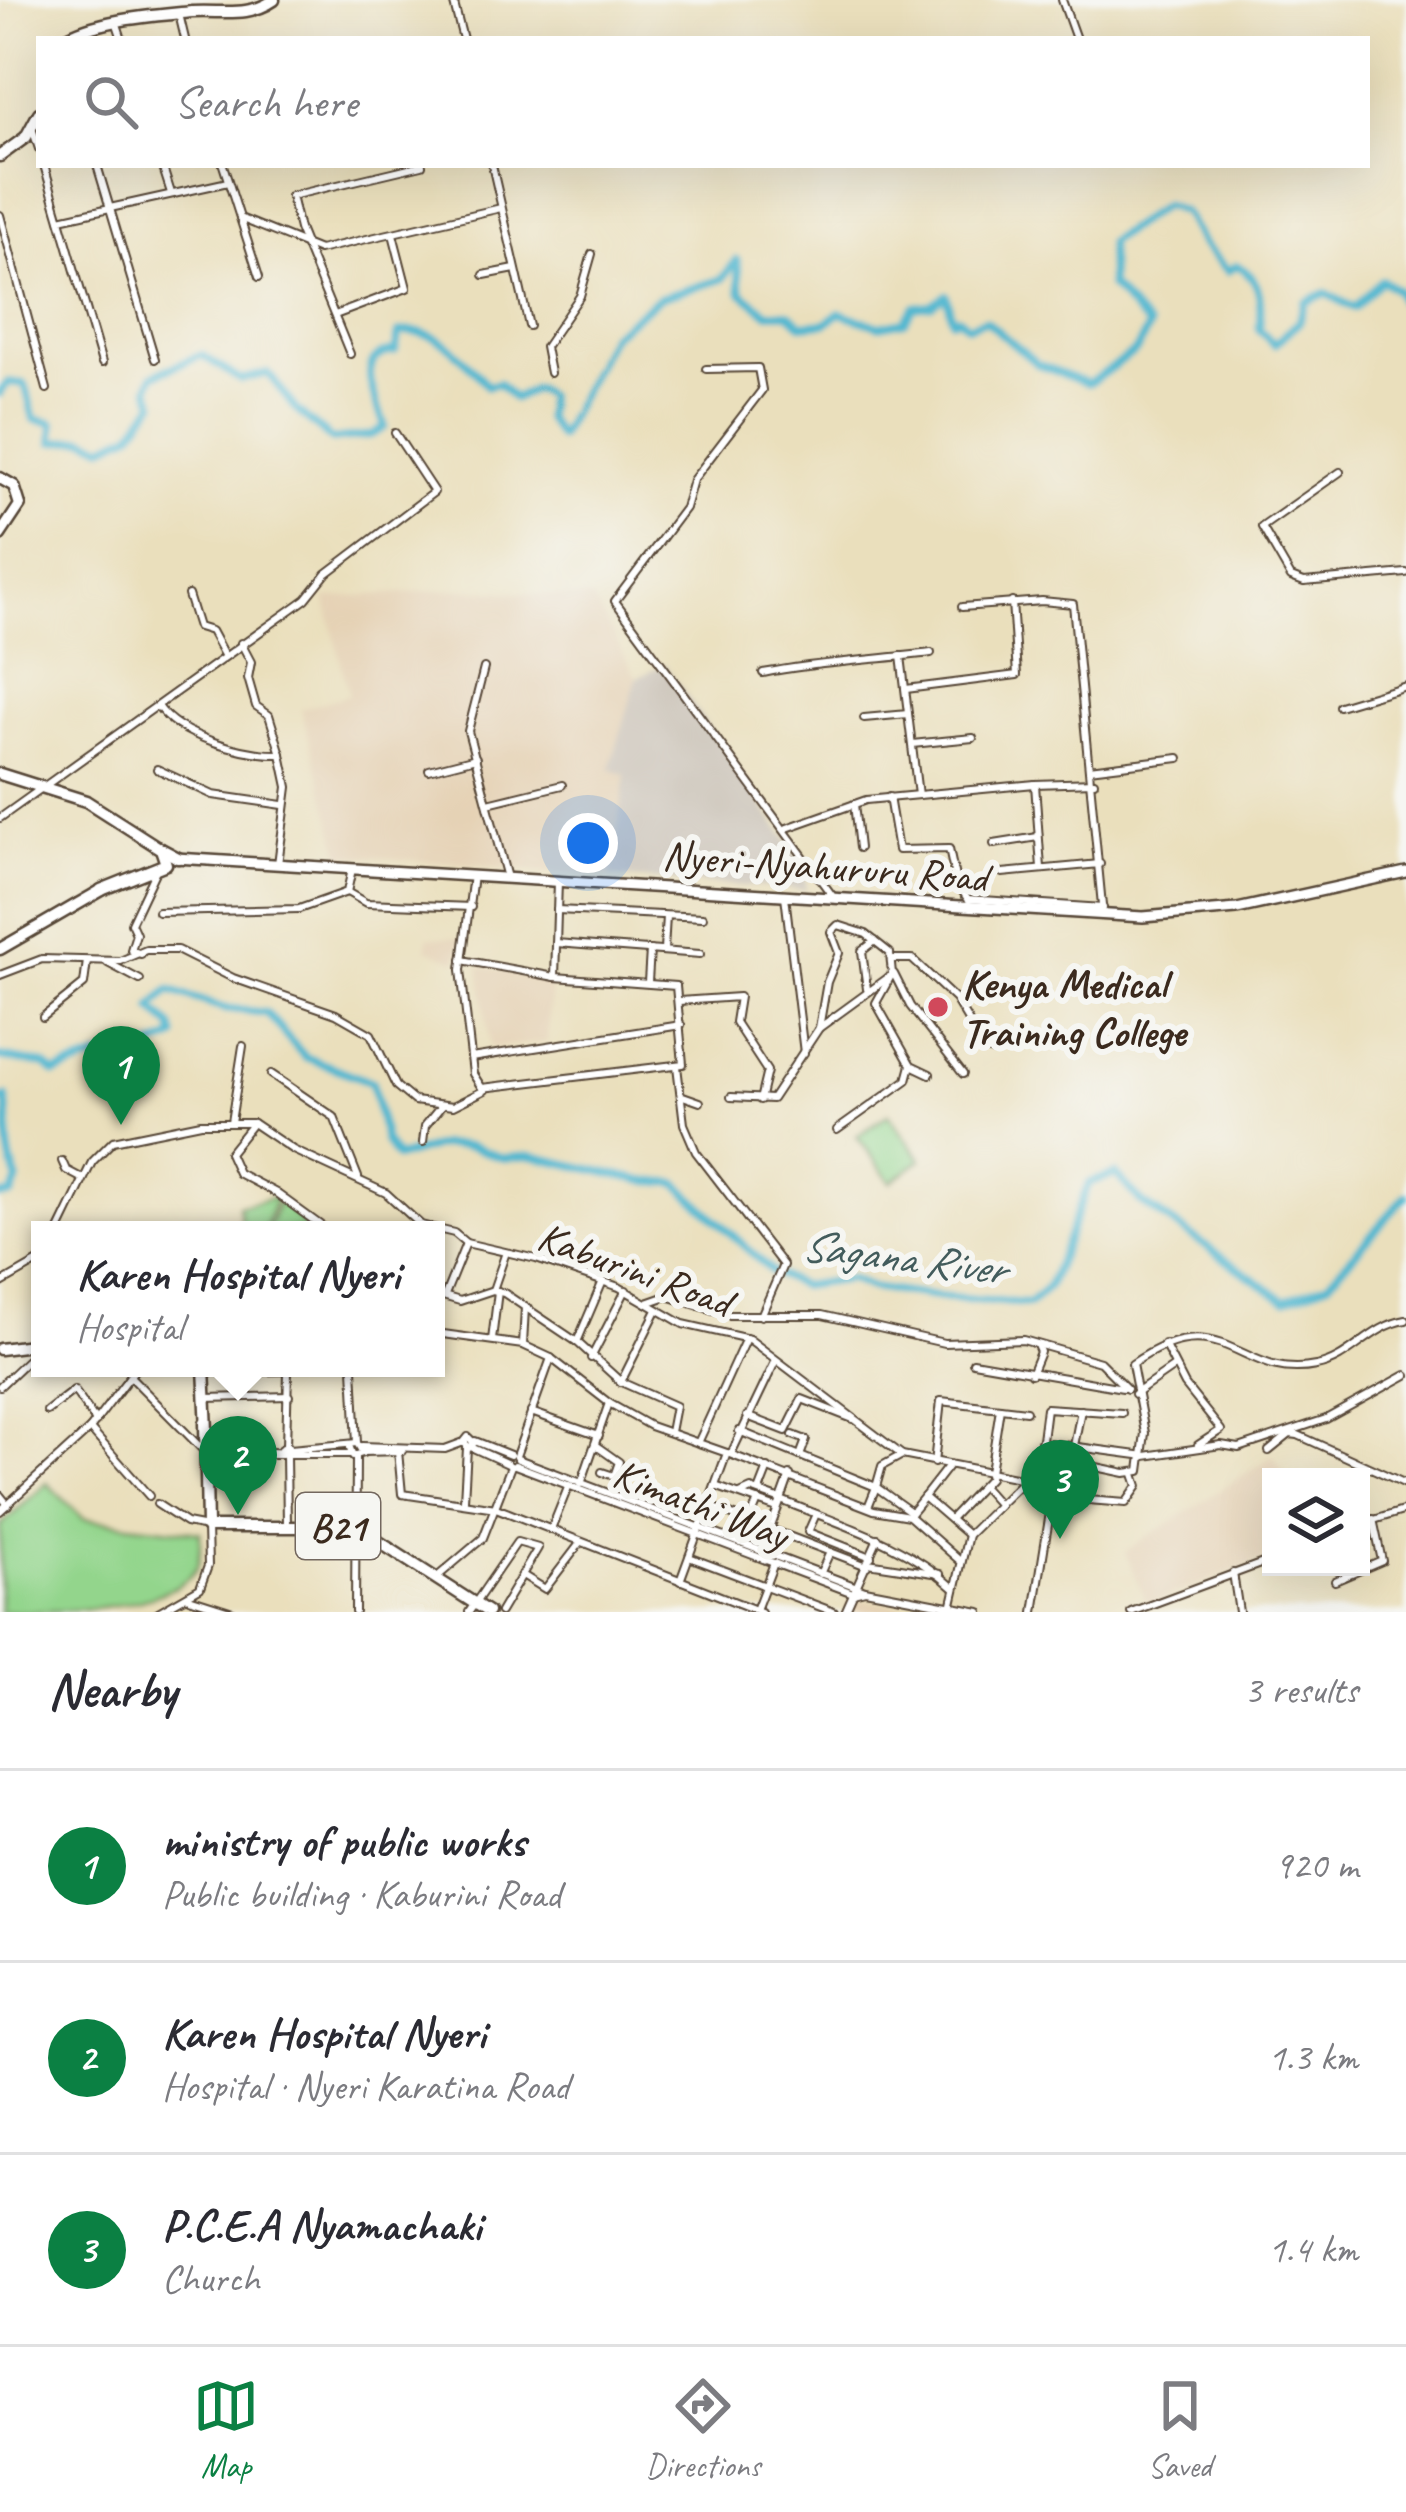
<!DOCTYPE html>
<html lang="en">
<head>
<meta charset="utf-8">
<style>
	:root { --surface:#fff; --page:#f7f7f7; --text:#2b2b33; --muted:#7c7c81; --line:#e1e1e2; --accent:#0b8043 }
	body { margin:0; font-family:Caveat,sans-serif; background:var(--page); color:var(--text) }
	.controls { position:absolute; right:36px; bottom:36px; display:grid; overflow:hidden; border-radius:0px; box-shadow:0 12px 48px #0002 }
	.controls button { width:108px; height:108px; display:grid; place-items:center; padding:0; border:0; border-bottom:3px solid var(--line); background:var(--surface); color:var(--text); font:60px sans-serif }
	.you { position:absolute; left:588px; top:843px; width:42px; height:42px; margin:-30px; border:9px solid #fff; border-radius:50%; background:#1a73e8; box-shadow:0 0 0 18px #1a73e833 }
	.badge { display:grid; place-items:center; width:78px; height:78px; border-radius:50%; background:var(--accent); color:#fff; font-size:39px; font-weight:700 }
	.pin { position:absolute; translate:-50% -99px; filter:drop-shadow(0 3px 6px #0008) }
	.pin::after { content:''; position:absolute; top:63px; width:42px; height:36px; background:inherit; clip-path:polygon(0 0,100% 0,50% 100%) }
	.popup { position:absolute; left:31px; top:1221px; width:414px; height:156px; box-sizing:border-box; display:grid; place-content:center; border-radius:0px; background:var(--surface); filter:drop-shadow(0 3px 9px #0005); font-size:39px; white-space:nowrap; color:var(--muted) }
	.popup b { font-size:45px; color:var(--text) }
	.popup::after { content:''; position:absolute; left:50%; top:100%; margin-left:-24px; border:24px solid transparent; border-top-color:var(--surface) }
	.list { margin:0; padding:0; list-style:none }
	h2 { display:flex; justify-content:space-between; align-items:center; height:156px; margin:0; padding:0 48px; font-size:51px }
	h2 small { font-size:39px; font-weight:400; color:var(--muted) }
	.list li { display:grid; grid-template-columns:78px 1fr auto; gap:36px; align-items:center; box-sizing:border-box; height:192px; padding:0 48px; border-top:3px solid var(--line) }
	.list b { display:block; font-size:45px; white-space:nowrap }
	.list p { margin:0; font-size:39px; white-space:nowrap; color:var(--muted) }
	.list em { font-size:39px; font-style:normal; color:var(--muted) }
	.icon { flex:none; width:66px; height:66px; fill:none; stroke:currentColor; stroke-width:2; stroke-linecap:round; stroke-linejoin:round }
	.map { position:relative; flex:none; width:1406px; height:1612px; overflow:hidden }
	.search { position:absolute; background:var(--surface); box-shadow:0 12px 48px #0002; left:36px; right:36px; top:36px; height:132px; display:flex; align-items:center; gap:30px; box-sizing:border-box; padding:0 42px; border-radius:0px; color:var(--muted); font-size:45px }
	.sheet { height:732px; background:var(--surface) }
	nav { display:flex; justify-content:space-around; align-items:center; box-sizing:border-box; height:168px; border-top:3px solid var(--line); background:var(--surface); font-size:33px; color:var(--muted) }
	nav a { display:grid; justify-items:center; gap:6px }
	nav .on { color:var(--accent) }
	.map>svg:first-child { display:block }
	.built { fill:#e5d1b4 }
	.industrial { fill:#cbc3b8 }
	.green { fill:#93d58c; stroke:#678055; stroke-width:3 }
	.lines { fill:none; stroke-linecap:round; stroke-linejoin:round }
	.river { stroke:#52b8d0; stroke-width:8 }
	.minor-casing { stroke:#554536; stroke-width:10 }
	.major-casing { stroke:#554536; stroke-width:14 }
	.highway-casing { stroke:#554536; stroke-width:15 }
	.minor { stroke:#fff; stroke-width:6 }
	.major { stroke:#fff; stroke-width:9 }
	.highway { stroke:#fff; stroke-width:10 }
	.poi-dot { fill:#d1495b; stroke:#f6f6f2; stroke-width:4.5 }
	.labels { text-anchor:middle; stroke-width:12; stroke-linejoin:round; paint-order:stroke }
	.shield { fill:#f6f6f2; stroke:#73675e; stroke-width:3 }
	.shield-label { font-size:39px; font-weight:bold; fill:#3b2a1e }
	.street-label { font-size:42px; fill:#3b2a1e; stroke:#f6f6f2 }
	.poi-label { font-size:42px; font-weight:bold; fill:#3b2a1e; stroke:#f6f6f2; text-anchor:start }
	.water-label { font-size:45px; font-style:italic; fill:#435c5c; stroke:#f6f6f2 }
</style>
</head>
<body>
<div class="map">
<svg width="1406" height="1612" viewBox="0 0 1406 1612">
	<rect width="100%" height="100%" fill="#f6f6f2"/>
	<filter id="ink" filterUnits="userSpaceOnUse"><feTurbulence type="fractalNoise" baseFrequency=".00833" numOctaves="2"/><feDisplacementMap in="SourceGraphic" scale="24" xChannelSelector="R" yChannelSelector="G"/><feConvolveMatrix kernelMatrix="1 2 1 2 8 2 1 2 1" color-interpolation-filters="sRGB"/></filter>
	<filter id="wash" filterUnits="userSpaceOnUse"><feTurbulence type="fractalNoise" baseFrequency=".004" numOctaves="4" result="noise"/><feDisplacementMap in="SourceGraphic" scale="48" xChannelSelector="R" yChannelSelector="G"/><feGaussianBlur stdDeviation="2.7" result="paint"/><feColorMatrix in="noise" values="0 0 0 0 0 0 0 0 0 0 0 0 0 0 0 0 0 1.4 0 .05"/><feComposite in="paint" operator="in"/></filter>
	<g filter="url(#wash)">
		<rect width="100%" height="100%" fill="#eadfbc"/>
		<g class="built">
			<polygon points="461,589 592,598 637,678 611,768 626,775 610,877 341,854 301,709 349,695 325,598"/>
			<polygon points="428,937 462,938 457,961 427,949"/>
			<polygon points="479,966 551,981 547,1042 490,1048"/>
			<polygon points="1273,1456 1287,1477 1271,1477 1271,1557 1148,1605 1125,1552"/>
			<polygon points="855,1599 899,1606 921,1612 850,1612"/>
		</g>
		<polygon class="industrial" points="665,664 806,868 806,890 610,877 626,775 610,769 637,678"/>
		<g class="green">
			<polygon points="888,1114 922,1160 891,1182 857,1136"/>
			<polygon points="276,1197 264,1230 243,1230 238,1206"/>
			<polygon points="280,1200 305,1225 303,1230 267,1230"/>
			<path d="M 47,1483 L 84,1519 L 200,1532 C 200,1544 201,1559 196,1569 C 166,1612 51,1612 0,1612 L 0,1526 Z"/>
		</g>
		<g class="lines">
			<g class="river">
				<path d="M 0,394 L 8,382 L 25,384 L 34,419 L 53,423 L 53,442 L 85,439 L 104,446 L 132,433 L 155,402 L 149,387 L 153,375 L 202,355 L 240,380 L 268,373 L 296,410 L 332,440 L 372,435 L 385,427 C 377,400 351,356 395,351 L 399,333 C 438,324 465,360 487,386 L 498,383 L 514,399 L 535,388 L 547,396 L 546,418 L 559,437 L 611,335 L 659,298 L 722,279 L 737,260 L 741,292 L 768,313 L 789,313 L 802,325 L 826,323 L 840,313 L 880,326 L 904,321 L 914,307 L 931,305 L 946,295 L 952,320 L 958,317 L 968,326 L 985,320 L 1037,364 L 1088,384 L 1136,351 L 1149,327 L 1110,286 L 1109,242 L 1164,205 L 1183,212 L 1202,244 L 1228,271 L 1237,265 C 1263,279 1262,304 1259,330 L 1274,344 L 1299,322 L 1305,302 L 1326,293 L 1354,308 L 1381,280 L 1397,290 L 1401,302 L 1406,300"/>
				<polyline points="0,1057 45,1065 55,1073 101,1057 122,1061 175,1037 172,1027 152,1008 169,990 223,1008 266,1013 305,1057 372,1082 385,1142 397,1158 441,1145 469,1146 503,1158 532,1156 644,1181 677,1183 772,1272 801,1286 849,1279 870,1288 936,1297 1029,1304 1048,1287 1089,1183 1116,1174 1141,1202 1285,1300 1328,1283 1406,1196"/>
				<path d="M 0,1100 L 6,1097 C 12,1132 3,1145 18,1180 L 12,1195 L 0,1196"/>
			</g>
		</g>
	</g>
	<g filter="url(#ink)">
		<g class="lines">
			<g class="minor-casing">
				<g id="minor">
					<polyline points="453,0 463,39"/>
					<polyline points="1062,0 1076,39"/>
					<polyline points="179,14 185,39"/>
					<polyline points="117,24 122,39"/>
					<polyline points="32,128 39,149"/>
					<polyline points="44,165 102,363"/>
					<polyline points="97,165 155,359"/>
					<polyline points="162,165 171,193"/>
					<polyline points="223,165 259,277"/>
					<polyline points="492,165 529,326"/>
					<polyline points="0,215 47,389"/>
					<polyline points="240,218 319,250 501,208"/>
					<polyline points="60,219 228,182"/>
					<polyline points="484,275 515,269"/>
					<polyline points="335,315 407,288 393,234"/>
					<polyline points="350,354 299,229 291,196 422,165"/>
					<polyline points="706,369 758,368 762,390 693,480 685,508 615,601 834,898"/>
					<polyline points="550,373 545,347 580,296 592,254"/>
					<polyline points="1340,472 1262,527 1291,577 1304,582 1406,573"/>
					<polyline points="188,595 198,627 211,631 224,655"/>
					<polyline points="962,607 1042,601 1073,604 1103,916"/>
					<polyline points="241,643 251,662 248,678 256,706 269,715 281,754"/>
					<polyline points="901,656 918,795"/>
					<polyline points="484,668 468,731 507,878"/>
					<path d="M 763,673 C 819,662 874,660 931,653"/>
					<polyline points="906,689 1017,675 1012,602"/>
					<path d="M 158,706 C 178,737 246,755 281,754 L 288,787 L 278,864"/>
					<polyline points="1339,706 1406,686"/>
					<polyline points="864,718 908,714"/>
					<polyline points="912,744 973,738"/>
					<polyline points="157,769 213,795 283,805"/>
					<polyline points="1089,769 1179,758"/>
					<polyline points="429,770 476,758"/>
					<polyline points="889,797 898,850 949,849 956,882 968,899 1103,908"/>
					<polyline points="488,803 562,785"/>
					<polyline points="854,804 859,848"/>
					<polyline points="0,818 306,599 326,574 434,492 395,433"/>
					<polyline points="787,828 866,800 1035,784"/>
					<polyline points="994,844 1038,837"/>
					<polyline points="1041,868 1035,784 1094,782"/>
					<polyline points="1002,873 1100,864"/>
					<polyline points="473,875 461,970 473,1074 482,1088 683,1064 676,986 555,977 558,881"/>
					<polyline points="347,892 366,903 471,907"/>
					<polyline points="785,896 804,1053"/>
					<polyline points="557,910 703,917"/>
					<polyline points="158,912 299,909 347,892 352,869"/>
					<polyline points="556,943 700,954"/>
					<polyline points="664,950 666,916"/>
					<polyline points="141,954 131,950 136,934 131,923 156,870"/>
					<polyline points="892,959 912,959 955,999 985,1049 996,1052"/>
					<polyline points="462,960 555,977"/>
					<polyline points="108,963 140,980"/>
					<polyline points="894,974 910,1006 963,1074"/>
					<polyline points="0,975 42,959 120,961 146,950 177,950 233,978 336,1014 371,1034 396,1086 414,1101 453,1106 485,1090"/>
					<polyline points="648,982 650,950"/>
					<polyline points="867,989 862,951 875,941"/>
					<polyline points="679,1001 739,997 735,1022 767,1071 760,1100"/>
					<polyline points="43,1017 84,984 87,961"/>
					<polyline points="819,1028 889,977"/>
					<polyline points="471,1058 681,1025"/>
					<polyline points="677,1066 684,1124 696,1152 783,1265 761,1316"/>
					<polyline points="271,1074 334,1117 358,1177"/>
					<polyline points="683,1096 700,1102"/>
					<polyline points="731,1097 772,1099 819,1028 827,982 839,953 831,932 838,925 866,934 890,953 892,974 876,1003 911,1065 930,1074"/>
					<polyline points="231,1122 243,1046"/>
					<polyline points="253,1123 229,1153 238,1173 276,1193 327,1230"/>
					<polyline points="837,1130 907,1080 911,1065"/>
					<polyline points="423,1142 425,1126 442,1105"/>
					<polyline points="62,1161 66,1170 83,1179"/>
					<polyline points="59,1230 92,1162 113,1141 201,1123 253,1123 293,1150 386,1193 421,1225 454,1233 466,1243 536,1259 619,1287 683,1324 749,1339 902,1455 1025,1479"/>
					<polyline points="0,1284 40,1261"/>
					<polyline points="493,1290 505,1255"/>
					<polyline points="436,1294 460,1301 493,1290 504,1293 577,1342 621,1382 675,1406 670,1432"/>
					<polyline points="445,1295 466,1243"/>
					<polyline points="647,1303 667,1296 729,1315 822,1315 944,1343 1023,1340 1100,1362 1127,1389"/>
					<polyline points="436,1333 523,1345 551,1358 609,1403 650,1426 727,1453 680,1581"/>
					<polyline points="492,1340 498,1291"/>
					<polyline points="577,1342 603,1281"/>
					<polyline points="1164,1344 1185,1385 1221,1430 1198,1445"/>
					<polyline points="523,1345 525,1307"/>
					<polyline points="591,1358 626,1290"/>
					<polyline points="973,1362 1123,1388"/>
					<polyline points="353,1368 357,1443"/>
					<polyline points="204,1372 288,1371"/>
					<polyline points="1031,1374 1040,1352 1037,1345"/>
					<polyline points="132,1378 207,1454 282,1454"/>
					<polyline points="621,1382 657,1310"/>
					<polyline points="0,1386 40,1348"/>
					<polyline points="1135,1394 1174,1367"/>
					<polyline points="205,1398 289,1396"/>
					<polyline points="47,1411 74,1390 96,1422"/>
					<polyline points="531,1412 599,1436"/>
					<polyline points="747,1416 786,1431 802,1399 853,1419"/>
					<polyline points="90,1429 149,1496"/>
					<polyline points="739,1431 876,1487 868,1507"/>
					<polyline points="793,1435 806,1440 800,1456"/>
					<polyline points="475,1441 510,1455"/>
					<polyline points="1041,1442 1145,1456 1221,1445 1239,1448 1326,1419 1406,1375"/>
					<polyline points="698,1443 746,1338"/>
					<polyline points="595,1445 619,1462 614,1476 602,1472"/>
					<polyline points="286,1446 288,1372"/>
					<polyline points="362,1446 445,1449 464,1442 469,1448 474,1443 468,1437 464,1442"/>
					<polyline points="1074,1446 1081,1410"/>
					<polyline points="473,1448 508,1464"/>
					<polyline points="208,1449 290,1453 288,1446 281,1449"/>
					<polyline points="290,1449 357,1443 363,1453 353,1456 350,1448"/>
					<polyline points="398,1451 402,1494 496,1508 761,1612"/>
					<polyline points="1269,1451 1290,1434 1298,1435 1406,1484"/>
					<polyline points="363,1452 402,1451"/>
					<polyline points="727,1453 874,1510 909,1516 959,1560"/>
					<polyline points="290,1454 350,1454"/>
					<polyline points="731,1454 776,1360"/>
					<polyline points="902,1455 882,1466 876,1487 911,1512"/>
					<polyline points="286,1456 287,1524"/>
					<polyline points="516,1456 551,1358"/>
					<polyline points="518,1459 865,1590 980,1612"/>
					<polyline points="934,1463 941,1401 1026,1411"/>
					<polyline points="515,1465 853,1593 865,1590"/>
					<polyline points="1038,1471 1046,1408 1122,1413"/>
					<path d="M 790,1475 L 781,1500 C 842,1525 906,1543 955,1589"/>
					<polyline points="581,1484 609,1403"/>
					<polyline points="715,1486 777,1508"/>
					<polyline points="982,1486 998,1504"/>
					<polyline points="759,1491 768,1468"/>
					<polyline points="740,1494 751,1489 781,1500 770,1529 867,1566"/>
					<polyline points="0,1495 8,1505"/>
					<polyline points="924,1497 949,1465"/>
					<polyline points="464,1500 467,1448"/>
					<polyline points="157,1504 186,1523 207,1527 208,1566 200,1588 158,1612"/>
					<polyline points="709,1506 748,1521"/>
					<polyline points="1051,1506 1075,1499 1126,1503 1138,1486 1134,1474"/>
					<polyline points="0,1511 90,1429 136,1368"/>
					<polyline points="816,1514 808,1532 871,1557"/>
					<polyline points="910,1514 924,1497 968,1535"/>
					<polyline points="951,1518 989,1478 1000,1408"/>
					<polyline points="1361,1524 1406,1510"/>
					<polyline points="551,1530 569,1485"/>
					<polyline points="740,1543 758,1501"/>
					<polyline points="689,1557 834,1612"/>
					<polyline points="868,1563 940,1574"/>
					<polyline points="1233,1573 1239,1612"/>
					<polyline points="820,1574 830,1552"/>
					<polyline points="524,1576 545,1589 581,1542"/>
					<polyline points="437,1577 483,1538 511,1466"/>
					<polyline points="1335,1581 1382,1561 1373,1519"/>
					<polyline points="189,1598 233,1612"/>
					<path d="M 951,1608 L 968,1535 L 1025,1479 L 1063,1460 L 1125,1473 L 1140,1471 L 1145,1433 L 1132,1364 C 1224,1300 1239,1382 1316,1366 C 1350,1360 1370,1326 1406,1320"/>
					<polyline points="756,1610 774,1563"/>
					<polyline points="355,1612 356,1457"/>
					<polyline points="469,1612 517,1542 538,1548 500,1612"/>
					<polyline points="845,1612 878,1538"/>
					<polyline points="1034,1612 1051,1506 1043,1468"/>
					<polyline points="1131,1612 1271,1560"/>
				</g>
			</g>
			<g class="major-casing">
				<polyline id="major" points="176,858 1143,917 1237,909 1406,872"/>
			</g>
			<g class="highway-casing">
				<g id="highway">
					<path d="M 64,39 C 96,19 154,16 192,12 C 222,10 248,18 274,0"/>
					<polyline points="0,156 26,137 39,113"/>
					<polyline points="0,478 14,486 20,505 0,535"/>
					<polyline points="0,774 86,801 161,849 166,864 101,890"/>
					<polyline points="161,849 178,858"/>
					<polyline points="0,949 102,890"/>
					<polyline points="0,1349 40,1344"/>
					<polyline points="204,1368 207,1430"/>
					<polyline points="205,1423 207,1527 356,1527 488,1612"/>
				</g>
			</g>
			<use href="#minor" class="minor"/>
			<use href="#major" class="major"/>
			<use href="#highway" class="highway"/>
		</g>
	</g>
	<circle class="poi-dot" cx="938" cy="1007" r="12"/>
	<g class="labels">
		<rect class="shield" x="296" y="1493" width="84" height="66" rx="9"/>
		<g class="shield-label">
			<text x="338" y="1540">B21</text>
		</g>
		<g class="street-label">
			<text transform="translate(825 865) rotate(4)" y="15">Nyeri-Nyahururu Road</text>
			<text transform="translate(635 1268) rotate(20)" y="15">Kaburini Road</text>
			<text transform="translate(701 1503) rotate(21)" y="15">Kimathi Way</text>
		</g>
		<g class="poi-label">
			<text x="962" y="998">Kenya Medical<tspan x="962" dy="48">Training College</tspan></text>
		</g>
		<g class="water-label">
			<text transform="translate(903 1256) rotate(7)" y="16">Sagana River</text>
		</g>
	</g>
</svg>
<div class="controls">
<button><svg class="icon" aria-label="layers" viewBox="0 0 24 24"><path d="M12 4l9 5-9 5-9-5zM3 14l9 5 9-5"/></svg></button>
</div>
<div class="you"></div>
<div class="pin badge" style="left:121px;top:1125px">1</div>
<div class="pin badge" style="left:238px;top:1515px">2</div>
<div class="popup"><b>Karen Hospital Nyeri</b>Hospital</div>
<div class="pin badge" style="left:1060px;top:1539px">3</div>
<div class="search"><svg class="icon" aria-label="search" viewBox="0 0 24 24"><circle cx="10" cy="10" r="6"/><path d="M15 15l6 6"/></svg>Search here</div>
</div>
<section class="sheet">
<h2>Nearby<small>3 results</small></h2>
<ul class="list">
<li><span class="badge">1</span><div><b>ministry of public works</b><p>Public building · Kaburini Road</p></div><em>920 m</em></li>
<li><span class="badge">2</span><div><b>Karen Hospital Nyeri</b><p>Hospital · Nyeri Karatina Road</p></div><em>1.3 km</em></li>
<li><span class="badge">3</span><div><b>P.C.E.A Nyamachaki</b><p>Church</p></div><em>1.4 km</em></li>
</ul>
</section>
<nav>
<a class="on"><svg class="icon" aria-label="map" viewBox="0 0 24 24"><path d="M3 6l6-2 6 2 6-2v14l-6 2-6-2-6 2zM9 4v14M15 6v14"/></svg>Map</a>
<a><svg class="icon" aria-label="directions" viewBox="0 0 24 24"><path d="M12 3l9 9-9 9-9-9zM9 14v-3h6M13 9l2 2-2 2"/></svg>Directions</a>
<a><svg class="icon" aria-label="saved" viewBox="0 0 24 24"><path d="M7 4h10v16l-5-4-5 4z"/></svg>Saved</a>
</nav>
</body>
</html>
